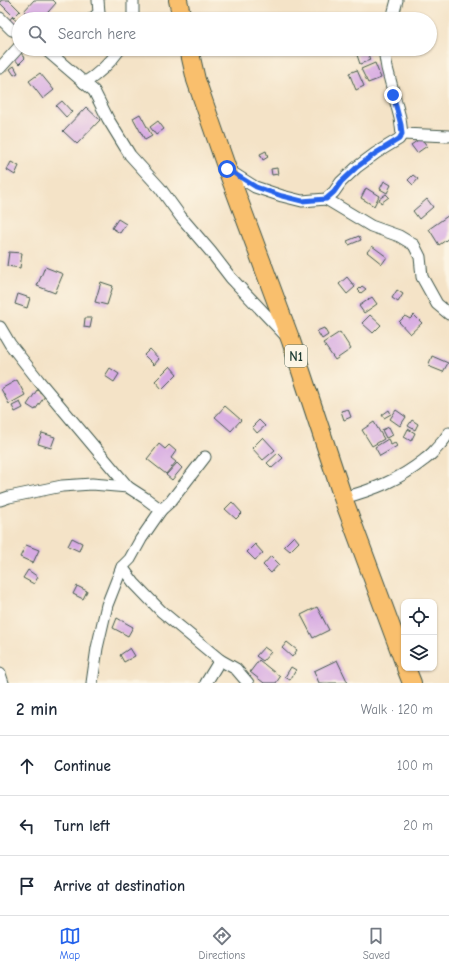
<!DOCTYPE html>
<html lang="en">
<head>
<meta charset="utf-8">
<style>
	:root { --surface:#fff; --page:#f6f6f7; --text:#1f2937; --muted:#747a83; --line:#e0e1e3; --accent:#2563eb }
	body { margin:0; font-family:"Comic Neue",sans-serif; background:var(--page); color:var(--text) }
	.controls { position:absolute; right:12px; bottom:12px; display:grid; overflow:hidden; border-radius:8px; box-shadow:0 1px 3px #0004 }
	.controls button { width:36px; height:36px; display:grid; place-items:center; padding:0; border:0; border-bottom:1px solid var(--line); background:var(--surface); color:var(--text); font:20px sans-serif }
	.stop { position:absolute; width:12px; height:12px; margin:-9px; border:3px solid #2563eb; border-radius:50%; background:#fff }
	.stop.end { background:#2563eb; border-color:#fff; box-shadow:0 1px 4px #0008 }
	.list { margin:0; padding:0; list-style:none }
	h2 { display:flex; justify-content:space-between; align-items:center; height:52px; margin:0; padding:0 16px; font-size:17px }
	h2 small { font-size:13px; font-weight:400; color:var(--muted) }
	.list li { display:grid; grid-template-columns:26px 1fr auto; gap:12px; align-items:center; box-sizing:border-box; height:60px; padding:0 16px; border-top:1px solid var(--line) }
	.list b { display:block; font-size:15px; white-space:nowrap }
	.list em { font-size:13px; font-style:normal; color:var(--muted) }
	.icon { flex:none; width:22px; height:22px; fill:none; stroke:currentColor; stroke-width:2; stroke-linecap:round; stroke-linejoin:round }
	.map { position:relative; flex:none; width:449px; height:683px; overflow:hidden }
	.search { position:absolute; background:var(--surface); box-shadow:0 1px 3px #0004; left:12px; right:12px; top:12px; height:44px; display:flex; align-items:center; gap:10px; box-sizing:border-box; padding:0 14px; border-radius:22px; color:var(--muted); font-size:15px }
	.sheet { height:232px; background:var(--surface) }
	nav { display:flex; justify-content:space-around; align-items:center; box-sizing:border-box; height:56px; border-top:1px solid var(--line); background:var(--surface); font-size:11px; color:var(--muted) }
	nav a { display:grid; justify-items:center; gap:2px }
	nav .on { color:var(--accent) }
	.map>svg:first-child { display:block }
	.building { fill:#d7aae3 }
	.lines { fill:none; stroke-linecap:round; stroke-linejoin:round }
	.minor-casing { stroke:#3f564a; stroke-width:13 }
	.trunk-casing { stroke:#3f564a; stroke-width:20 }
	.minor { stroke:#fff; stroke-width:11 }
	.trunk { stroke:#f9bf6d; stroke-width:18 }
	.route { stroke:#2563eb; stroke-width:5 }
	.labels { text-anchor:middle; stroke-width:3.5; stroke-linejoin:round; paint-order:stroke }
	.shield { fill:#fcf5e5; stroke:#617469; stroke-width:1 }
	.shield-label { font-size:13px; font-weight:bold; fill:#1f3d34 }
</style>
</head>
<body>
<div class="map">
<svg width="449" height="683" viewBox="0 0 449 683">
	<rect width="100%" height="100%" fill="#fcf5e5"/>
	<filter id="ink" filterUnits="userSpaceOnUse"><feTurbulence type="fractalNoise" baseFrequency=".025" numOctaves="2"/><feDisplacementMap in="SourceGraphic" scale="8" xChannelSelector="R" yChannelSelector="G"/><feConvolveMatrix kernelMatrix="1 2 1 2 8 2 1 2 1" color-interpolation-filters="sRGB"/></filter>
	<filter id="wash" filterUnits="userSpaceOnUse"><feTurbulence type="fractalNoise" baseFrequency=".012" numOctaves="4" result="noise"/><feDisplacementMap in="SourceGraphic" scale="16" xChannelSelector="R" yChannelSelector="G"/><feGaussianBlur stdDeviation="0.9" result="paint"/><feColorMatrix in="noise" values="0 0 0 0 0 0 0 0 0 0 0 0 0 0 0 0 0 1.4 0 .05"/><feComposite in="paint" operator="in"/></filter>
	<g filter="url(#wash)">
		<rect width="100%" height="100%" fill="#f4e3c7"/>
		<g id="blocks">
			<g class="building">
				<polygon points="1,0 9,0 20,11 14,17 0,3"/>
				<polygon points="34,0 53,0 56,3 42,19 33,19 24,11"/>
				<polygon points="12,17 19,23 15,27 8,22"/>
				<polygon points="367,51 370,60 360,64 357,55"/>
				<polygon points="21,53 25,58 19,64 14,58"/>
				<polygon points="375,63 381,78 368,83 361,69"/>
				<polygon points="14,66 18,73 14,75 10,69"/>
				<polygon points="357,70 364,86 356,90 349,73"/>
				<polygon points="40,73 54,90 43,99 29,81"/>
				<polygon points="62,101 72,112 66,117 56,106"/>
				<polygon points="86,107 100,120 77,144 63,131"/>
				<polygon points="140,114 152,136 145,140 133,118"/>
				<polygon points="158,121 164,129 156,135 150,127"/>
				<polygon points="421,138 427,146 417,153 411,145"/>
				<polygon points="266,151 268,157 263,160 260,154"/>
				<polygon points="11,162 19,166 15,175 7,170"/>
				<polygon points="277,168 278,174 272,175 271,169"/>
				<polygon points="413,175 418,179 413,185 408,180"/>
				<polygon points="384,181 391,185 387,193 380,189"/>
				<polygon points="366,188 379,196 374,206 361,198"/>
				<polygon points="386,194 389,197 381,203 379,199"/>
				<polygon points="427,199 433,207 419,219 413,211"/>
				<polygon points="449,215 449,238 439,245 429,229"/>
				<polygon points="118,219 126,224 120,233 112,228"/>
				<polygon points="359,236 361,240 349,245 347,241"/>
				<polygon points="372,246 387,257 382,264 367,252"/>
				<polygon points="9,252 22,253 20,268 7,266"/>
				<polygon points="45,267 63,274 55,293 37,286"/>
				<polygon points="347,277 355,287 347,294 339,284"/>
				<polygon points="101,282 113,286 107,305 95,302"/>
				<polygon points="362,286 366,289 361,293 358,290"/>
				<polygon points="397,290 403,294 398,302 392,298"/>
				<polygon points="18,294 30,298 27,308 15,304"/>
				<polygon points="372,297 377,304 364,313 359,306"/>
				<polygon points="370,315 381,325 373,333 362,323"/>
				<polygon points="414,315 422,323 410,334 399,322 405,316 410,319"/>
				<polygon points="85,318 92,318 90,328 84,327"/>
				<polygon points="324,328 328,335 322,339 317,331"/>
				<polygon points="340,332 351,349 335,360 323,343"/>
				<polygon points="150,349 159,359 154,365 144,355"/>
				<polygon points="432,356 448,363 443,372 428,366"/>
				<polygon points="170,366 177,374 162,389 155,381"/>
				<polygon points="110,368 119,374 114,382 105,376"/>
				<polygon points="17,380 25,395 9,404 1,389"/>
				<polygon points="37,390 45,396 35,410 27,405"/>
				<polygon points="20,402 23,408 15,412 12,406"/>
				<polygon points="225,406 241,420 231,431 215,417"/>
				<polygon points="348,409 351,417 344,420 341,411"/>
				<polygon points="389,410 391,414 384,418 382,415"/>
				<polygon points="396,410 406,417 400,426 390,419"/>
				<polygon points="259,420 265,426 257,433 252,427"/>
				<polygon points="412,420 418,424 415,430 408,426"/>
				<polygon points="374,422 384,439 372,446 362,430"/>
				<polygon points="389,427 393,435 386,438 382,430"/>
				<polygon points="408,429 415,433 411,441 404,437"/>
				<polygon points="42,433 55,437 51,448 38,444"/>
				<polygon points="263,437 275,450 263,460 252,448"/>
				<polygon points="388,439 391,445 395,443 397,446 380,456 375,447"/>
				<polygon points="159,444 165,449 169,445 176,451 171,458 176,462 166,474 147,459"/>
				<polygon points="278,453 283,458 272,468 267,463"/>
				<polygon points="177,463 182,468 172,480 166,475"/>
				<polygon points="232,502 242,513 236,519 225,509"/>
				<polygon points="294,536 299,542 290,551 284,546"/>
				<polygon points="72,538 82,543 79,551 68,546"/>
				<polygon points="255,544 263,553 255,560 247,552"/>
				<polygon points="26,545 39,550 33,563 20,557"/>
				<polygon points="271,556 279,564 271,573 263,565"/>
				<polygon points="28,570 38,577 34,584 23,578"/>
				<polygon points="77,586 87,591 83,599 73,594"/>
				<polygon points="317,607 329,630 313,638 301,615"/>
				<polygon points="117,618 133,627 128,636 113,628"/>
				<polygon points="287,642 297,650 292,657 282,648"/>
				<polygon points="264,647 271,652 263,661 256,656"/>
				<polygon points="130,648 135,656 124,662 120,655"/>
				<polygon points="259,660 280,677 276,683 264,683 250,672"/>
				<polygon points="337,660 348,683 319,683 314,671"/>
				<polygon points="291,667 296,670 290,680 285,677"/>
			</g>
		</g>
	</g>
	<g filter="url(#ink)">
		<use href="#blocks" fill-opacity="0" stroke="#3f564a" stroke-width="1"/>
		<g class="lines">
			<g class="minor-casing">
				<g id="minor">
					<polyline points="0,18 12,30 19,32"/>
					<polyline points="92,19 99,13 98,0"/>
					<polyline points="133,19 133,0"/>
					<polyline points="392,19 397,0"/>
					<polyline points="45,49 94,91 108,119 130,155 160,188 181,217 211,252 231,278 285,335"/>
					<polyline points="0,68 19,47"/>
					<path d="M 84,83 C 99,74 110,63 120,49"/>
					<polyline points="402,134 449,136"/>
					<polyline points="228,170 255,187 282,196 302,201 326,199 334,192 341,182 357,167 376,153 399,139 402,134 400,118 387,68 385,56 385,49"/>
					<polyline points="326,199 371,226 399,236 414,245 420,257 422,277 437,304 449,314"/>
					<polyline points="0,327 10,344 39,381 128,487 145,498 161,510"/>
					<path d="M 343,498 C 373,490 399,480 424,460 C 428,457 432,454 435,450 C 440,445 445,439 449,433"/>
					<polyline points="0,500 9,497 62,486 92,484 128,487"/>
					<polyline points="122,567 134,583 161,611 220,660"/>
					<polyline points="0,674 3,683"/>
					<polyline points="92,683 97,648 107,605 122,567 130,559 141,539 161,510 171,501 205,457"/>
					<polyline points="206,683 220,660 236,669 248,683"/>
				</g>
			</g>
			<g class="trunk-casing">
				<g id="trunk">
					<polyline points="178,0 182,19"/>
					<polyline points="189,49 196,80 227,169 291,341 343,498 404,662"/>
					<polyline points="406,668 412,683"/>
				</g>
			</g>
			<use href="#minor" class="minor"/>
			<use href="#trunk" class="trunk"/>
		</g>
	</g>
	<g class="lines" filter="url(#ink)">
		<polyline class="route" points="227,169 256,187 282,196 302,201 326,199 334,192 341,182 357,167 376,153 399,139 402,134 401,125 393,95"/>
	</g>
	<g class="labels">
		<rect class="shield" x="285" y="345" width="22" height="22" rx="3"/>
		<g class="shield-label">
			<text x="296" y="361">N1</text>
		</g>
	</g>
</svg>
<div class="controls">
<button><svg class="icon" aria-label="locate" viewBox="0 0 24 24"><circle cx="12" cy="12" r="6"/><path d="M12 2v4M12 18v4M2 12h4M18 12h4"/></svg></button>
<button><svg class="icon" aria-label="layers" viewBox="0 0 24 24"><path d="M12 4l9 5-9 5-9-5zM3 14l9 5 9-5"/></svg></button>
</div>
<div class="stop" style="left:227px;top:169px"></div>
<div class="stop end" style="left:393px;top:95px"></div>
<div class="search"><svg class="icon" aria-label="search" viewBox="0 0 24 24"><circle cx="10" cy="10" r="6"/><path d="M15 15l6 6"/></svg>Search here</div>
</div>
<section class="sheet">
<h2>2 min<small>Walk · 120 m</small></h2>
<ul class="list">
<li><svg class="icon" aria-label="ahead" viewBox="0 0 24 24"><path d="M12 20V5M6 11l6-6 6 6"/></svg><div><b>Continue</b></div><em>100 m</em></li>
<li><svg class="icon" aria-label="left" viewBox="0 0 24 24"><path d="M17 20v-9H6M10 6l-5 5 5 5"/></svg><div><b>Turn left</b></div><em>20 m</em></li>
<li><svg class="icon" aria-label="arrive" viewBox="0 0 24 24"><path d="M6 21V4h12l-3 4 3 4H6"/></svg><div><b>Arrive at destination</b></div></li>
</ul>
</section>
<nav>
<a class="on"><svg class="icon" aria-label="map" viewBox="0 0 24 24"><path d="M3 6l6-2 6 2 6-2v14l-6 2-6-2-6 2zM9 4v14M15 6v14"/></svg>Map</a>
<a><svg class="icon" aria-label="directions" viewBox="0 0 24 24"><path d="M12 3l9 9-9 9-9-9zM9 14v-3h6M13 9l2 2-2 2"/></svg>Directions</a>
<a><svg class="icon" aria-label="saved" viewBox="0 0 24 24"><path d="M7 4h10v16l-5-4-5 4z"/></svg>Saved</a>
</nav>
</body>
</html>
